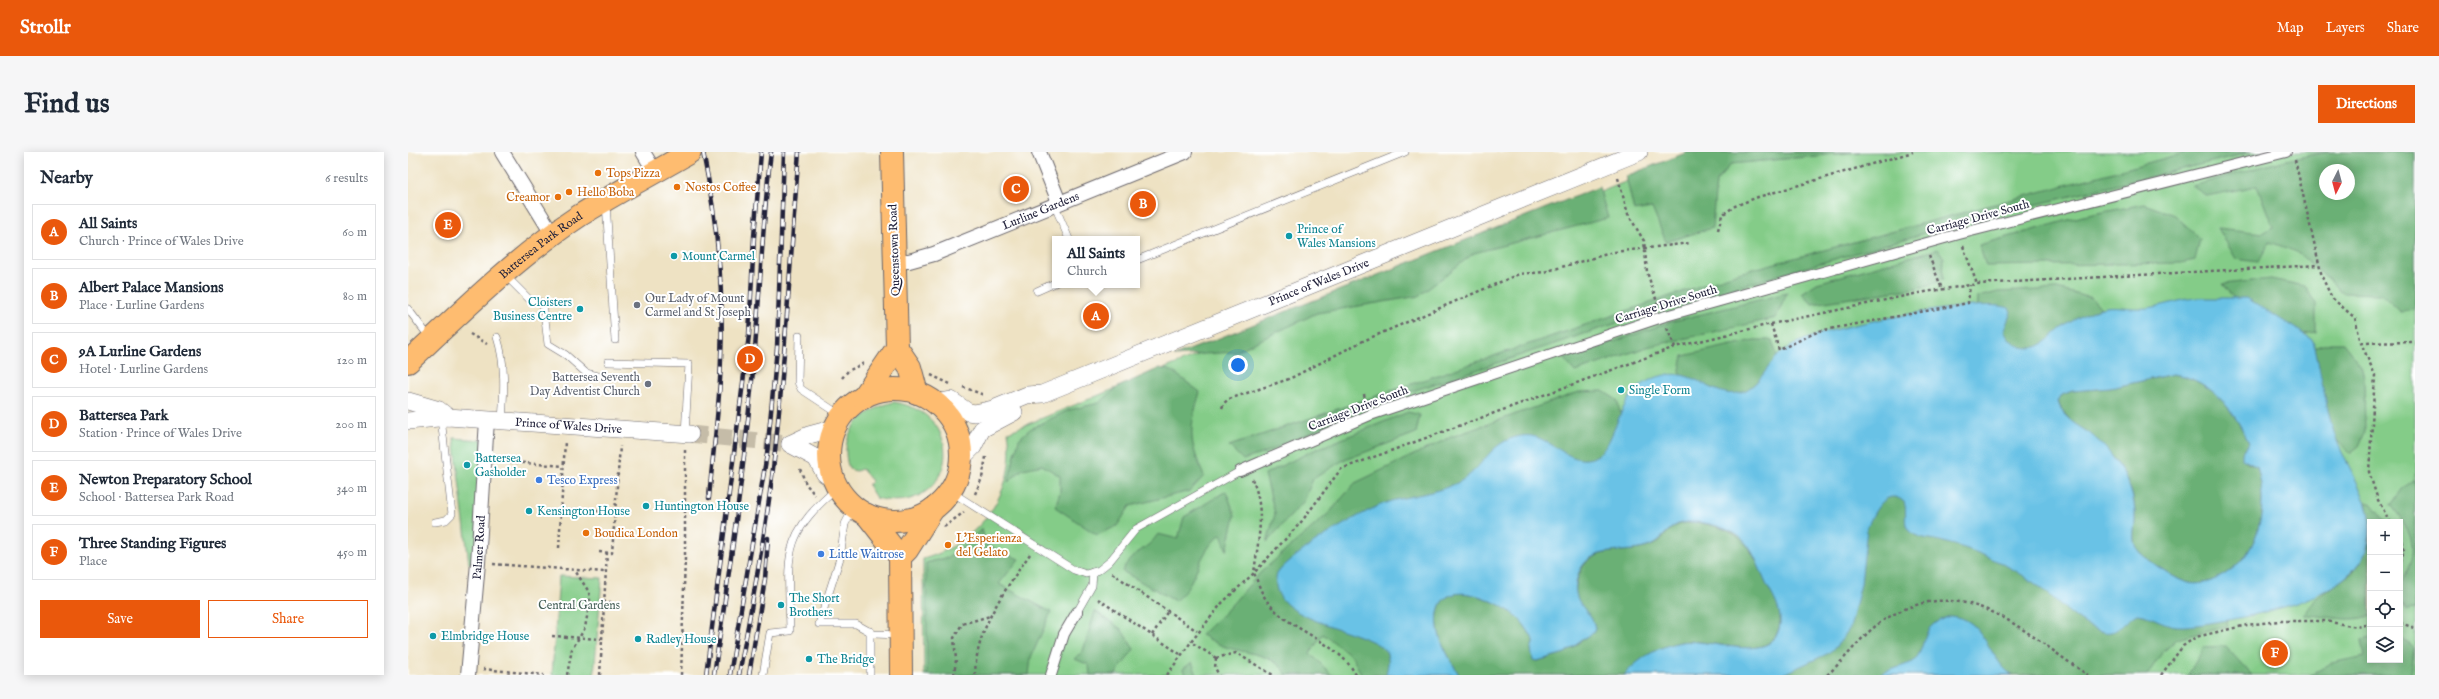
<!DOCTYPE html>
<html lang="en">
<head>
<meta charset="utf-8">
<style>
	:root { --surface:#fff; --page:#f6f6f7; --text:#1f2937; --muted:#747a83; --line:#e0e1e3; --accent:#ea580c }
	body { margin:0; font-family:"IM FELL English",serif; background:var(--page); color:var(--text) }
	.controls { position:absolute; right:12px; bottom:12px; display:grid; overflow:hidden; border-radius:0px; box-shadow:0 2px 10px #0003 }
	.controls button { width:36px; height:36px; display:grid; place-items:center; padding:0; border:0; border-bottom:1px solid var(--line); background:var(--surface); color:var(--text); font:20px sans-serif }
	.compass { position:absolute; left:1911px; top:12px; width:36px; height:36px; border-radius:50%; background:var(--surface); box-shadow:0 2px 10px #0003; rotate:186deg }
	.you { position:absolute; left:830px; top:213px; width:14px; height:14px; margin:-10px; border:3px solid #fff; border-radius:50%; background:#1a73e8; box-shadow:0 0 0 6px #1a73e833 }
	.badge { display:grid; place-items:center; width:26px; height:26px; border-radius:50%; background:var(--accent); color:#fff; font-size:13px; font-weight:700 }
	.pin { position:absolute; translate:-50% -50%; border:2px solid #fff; box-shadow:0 1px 4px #0006 }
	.popup { position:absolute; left:644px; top:84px; width:88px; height:52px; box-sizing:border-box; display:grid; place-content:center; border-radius:0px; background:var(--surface); filter:drop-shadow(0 1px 3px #0005); font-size:13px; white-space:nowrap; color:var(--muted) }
	.popup b { font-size:15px; color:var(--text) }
	.popup::after { content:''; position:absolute; left:50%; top:100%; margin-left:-8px; border:8px solid transparent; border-top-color:var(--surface) }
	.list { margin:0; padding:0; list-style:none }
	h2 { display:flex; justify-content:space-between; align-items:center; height:52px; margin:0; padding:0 16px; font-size:17px }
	h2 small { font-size:13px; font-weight:400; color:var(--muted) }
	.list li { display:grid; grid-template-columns:26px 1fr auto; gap:12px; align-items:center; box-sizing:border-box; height:56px; margin:0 8px 8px; padding:0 8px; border:1px solid var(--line); border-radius:0px }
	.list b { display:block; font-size:15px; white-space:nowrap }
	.list p { margin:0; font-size:13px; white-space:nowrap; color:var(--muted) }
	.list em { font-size:13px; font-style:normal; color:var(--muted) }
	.actions { display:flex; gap:8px; padding:12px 16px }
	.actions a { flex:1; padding:9px 0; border:1px solid var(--accent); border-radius:0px; text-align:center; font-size:14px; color:var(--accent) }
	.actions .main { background:var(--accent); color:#fff }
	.icon { flex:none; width:22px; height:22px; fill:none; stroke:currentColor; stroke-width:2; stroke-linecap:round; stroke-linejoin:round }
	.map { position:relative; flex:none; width:2007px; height:523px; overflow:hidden; border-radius:0px }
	header { display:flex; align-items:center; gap:24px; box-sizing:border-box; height:56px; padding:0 20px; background:var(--accent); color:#fff }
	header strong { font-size:19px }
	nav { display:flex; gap:22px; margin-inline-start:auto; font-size:14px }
	.intro { display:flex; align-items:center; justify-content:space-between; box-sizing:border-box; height:96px; padding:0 24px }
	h1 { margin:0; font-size:28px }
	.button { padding:10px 18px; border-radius:0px; background:var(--accent); color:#fff; font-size:14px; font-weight:700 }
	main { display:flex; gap:24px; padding:0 24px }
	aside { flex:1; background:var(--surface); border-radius:0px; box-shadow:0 2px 10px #0003 }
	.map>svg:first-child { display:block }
	.green { fill:#84cc88; stroke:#537762; fill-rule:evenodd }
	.forest { fill:#6bb074; stroke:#466958; fill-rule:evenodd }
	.water { fill:#69c2e6; stroke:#467290; fill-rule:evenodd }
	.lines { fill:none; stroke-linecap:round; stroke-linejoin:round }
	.tertiary-tunnel { stroke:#c5bca8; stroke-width:17; stroke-dasharray:17 8; stroke-linecap:butt }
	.service-casing { stroke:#69656b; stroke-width:8 }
	.pedestrian-casing { stroke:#69656b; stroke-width:12 }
	.minor-casing { stroke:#69656b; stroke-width:16 }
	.tertiary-casing { stroke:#69656b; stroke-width:18 }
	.primary-casing { stroke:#69656b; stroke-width:24 }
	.trunk-casing { stroke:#69656b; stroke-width:24 }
	.path { stroke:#69656b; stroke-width:2.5; stroke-dasharray:3 3; stroke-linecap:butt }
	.service { stroke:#fff; stroke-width:7 }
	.pedestrian { stroke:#fff; stroke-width:10 }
	.minor { stroke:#fff; stroke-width:14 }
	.tertiary { stroke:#fff; stroke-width:17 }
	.primary { stroke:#febc70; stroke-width:22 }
	.trunk { stroke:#febc70; stroke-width:22 }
	.rail-casing { stroke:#22223b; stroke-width:4.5 }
	.rail { stroke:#fff; stroke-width:3; stroke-dasharray:9; stroke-linecap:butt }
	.food-dot { fill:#e8710a; stroke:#fff; stroke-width:1.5 }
	.culture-dot { fill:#0f9aa8; stroke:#fff; stroke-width:1.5 }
	.worship-dot { fill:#6b7280; stroke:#fff; stroke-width:1.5 }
	.shop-dot { fill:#3f7fe0; stroke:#fff; stroke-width:1.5 }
	.labels { text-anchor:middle; stroke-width:4; stroke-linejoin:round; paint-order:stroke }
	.food-label { font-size:12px; fill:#c56008; stroke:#fff; text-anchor:start }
	.street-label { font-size:12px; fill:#22223b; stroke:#fff }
	.culture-label { font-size:12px; fill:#0d838f; stroke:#fff; text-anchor:start }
	.worship-label { font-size:12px; fill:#5b616d; stroke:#fff; text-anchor:start }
	.shop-label { font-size:12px; fill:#366cbe; stroke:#fff; text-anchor:start }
	.park-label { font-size:12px; fill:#445e56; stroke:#fff }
</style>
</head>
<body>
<header>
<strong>Strollr</strong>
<nav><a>Map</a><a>Layers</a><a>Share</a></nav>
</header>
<div class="intro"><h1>Find us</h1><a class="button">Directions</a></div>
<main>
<aside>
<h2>Nearby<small>6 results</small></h2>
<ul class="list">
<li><span class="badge">A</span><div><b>All Saints</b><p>Church · Prince of Wales Drive</p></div><em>60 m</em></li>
<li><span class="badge">B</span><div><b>Albert Palace Mansions</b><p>Place · Lurline Gardens</p></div><em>80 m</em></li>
<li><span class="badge">C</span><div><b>9A Lurline Gardens</b><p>Hotel · Lurline Gardens</p></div><em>120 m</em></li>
<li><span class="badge">D</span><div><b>Battersea Park</b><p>Station · Prince of Wales Drive</p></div><em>200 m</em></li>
<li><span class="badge">E</span><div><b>Newton Preparatory School</b><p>School · Battersea Park Road</p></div><em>340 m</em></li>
<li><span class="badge">F</span><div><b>Three Standing Figures</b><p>Place</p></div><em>450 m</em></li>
</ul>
<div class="actions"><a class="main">Save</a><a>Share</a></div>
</aside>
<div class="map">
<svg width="2007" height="523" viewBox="0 0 2007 523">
	<rect width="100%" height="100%" fill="#fff"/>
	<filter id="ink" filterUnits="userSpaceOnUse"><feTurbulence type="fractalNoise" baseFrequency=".025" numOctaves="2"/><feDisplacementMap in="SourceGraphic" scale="8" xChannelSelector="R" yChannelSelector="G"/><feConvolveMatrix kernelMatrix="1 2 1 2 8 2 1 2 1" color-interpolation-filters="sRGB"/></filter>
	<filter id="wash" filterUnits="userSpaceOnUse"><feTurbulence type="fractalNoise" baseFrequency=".012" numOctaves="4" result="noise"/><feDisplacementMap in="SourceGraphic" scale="16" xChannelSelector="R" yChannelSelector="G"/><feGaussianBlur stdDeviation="0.9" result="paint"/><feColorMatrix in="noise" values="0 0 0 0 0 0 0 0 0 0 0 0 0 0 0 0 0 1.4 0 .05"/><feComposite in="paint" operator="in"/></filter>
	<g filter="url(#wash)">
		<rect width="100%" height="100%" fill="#eee2c3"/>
		<g class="green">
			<path d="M 1291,0 L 2007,0 L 2007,523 L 516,523 L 515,407 C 570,392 611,339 600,280 ZM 1917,18 L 1941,18 L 1941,42 L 1917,42 ZM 1962,370 L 1992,370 L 1992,508 L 1962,508 Z"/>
			<path d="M 486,250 C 567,264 544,367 468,346 L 460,333 L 464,329 L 454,317 L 448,319 L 441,317 C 429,281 454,258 486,250 Z"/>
			<polygon points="46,286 75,288 69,412 61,412"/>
			<polygon points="151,424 194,426 186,523 144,523"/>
		</g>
		<g class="forest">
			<polygon points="1280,0 1452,0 1323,12 1308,30 1304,76 1258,90 1244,56 1226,59 1218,24"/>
			<polygon points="1780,0 1844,0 1552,71 1239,161 969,251 856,301 835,308 821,294 1327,122"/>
			<path d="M 1919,0 L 2007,0 L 2007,158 L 1993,160 L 1973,142 L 1936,141 L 1889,100 L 1862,90 L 1850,110 L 1828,107 L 1810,76 L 1855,81 L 1865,75 L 1849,34 L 1799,44 L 1784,34 L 1878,8 ZM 1917,18 L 1941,18 L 1941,42 L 1917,42 Z"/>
			<polygon points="1191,35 1200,66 1066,101 1011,144 909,161 827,200 766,204"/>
			<polygon points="1736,52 1767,63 1792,87 1787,108 1773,111 1578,114 1571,93 1675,64"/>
			<polygon points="1530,97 1536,106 1535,128 1515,135 1404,152 1394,141 1409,131"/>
			<polygon points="1863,127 1897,134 1908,152 1908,180 1884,184 1838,160 1814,132"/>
			<polygon points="1649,137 1684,146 1703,167 1620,208 1569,165 1570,145 1590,140"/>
			<polygon points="1379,141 1368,166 1239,195 1167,220 1156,207 1262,170"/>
			<polygon points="1346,188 1364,188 1371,210 1331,246 1270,227 1275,204"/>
			<polygon points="1922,191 1935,191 1953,214 1956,225 1957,280 1951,294 1942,301 1918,278 1890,200"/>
			<path d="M 752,216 L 764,219 L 792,240 C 781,277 780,288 796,324 L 782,339 L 722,354 L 709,374 L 689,383 L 647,355 L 652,340 L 652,324 L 634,313 L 615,317 L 600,330 L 611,287 L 622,277 L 661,258 L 691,251 L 710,235 Z"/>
			<path d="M 1765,222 C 1803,227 1826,258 1841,291 L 1834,301 L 1839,311 L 1849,315 C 1858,343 1855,376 1840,400 C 1829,417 1802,436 1781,431 C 1769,428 1759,420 1749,414 C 1742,408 1730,402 1727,393 C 1724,385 1727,374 1727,366 C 1728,345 1719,323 1706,307 C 1693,289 1654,269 1650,249 L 1654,243 L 1664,239 L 1702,236 Z"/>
			<path d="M 1195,239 L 1209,248 L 1214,268 L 1222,276 L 979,493 L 988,523 L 954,523 L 943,503 L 915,482 L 902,501 L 924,523 L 879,523 C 866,500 836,502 815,494 C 807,491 800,486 793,483 L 817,460 L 853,420 L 921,361 L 947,331 L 1043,285 L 1171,240 Z"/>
			<polygon points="1000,260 1012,263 1008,281 934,309 905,327 896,349 859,390 867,362 857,322 904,299"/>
			<path d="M 2007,327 L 2007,457 L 1999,458 C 1981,434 2003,423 2004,400 C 2005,382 1994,367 1983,353 L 1995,336 Z"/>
			<polygon points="1478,338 1741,456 1817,462 1820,474 1769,487 1754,501 1739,523 1593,523 1524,491 1492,523 1356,523"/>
			<path d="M 818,339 L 827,363 L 819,399 L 813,382 C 796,395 790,417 780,435 C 777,440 771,445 767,449 L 714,419 C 724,399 739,399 750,382 L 770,387 L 776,365 Z"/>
			<polygon points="1958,351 1963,351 1978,370 1962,370"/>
			<path d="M 1287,370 C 1323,376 1338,384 1353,419 C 1358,430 1366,442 1370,454 C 1373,464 1373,474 1368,483 C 1354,510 1299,485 1273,490 C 1258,493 1236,509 1222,517 L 1216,523 L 1051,523 C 1043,508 1032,492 1030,476 C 1023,420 1084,444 1108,464 C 1116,471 1121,480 1126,489 L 1123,497 L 1126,508 L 1129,509 L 1157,501 L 1187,478 C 1186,464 1173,459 1169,447 C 1166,439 1168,431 1171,423 C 1182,392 1215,403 1240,395 C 1262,388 1255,371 1287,370 Z"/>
			<polygon points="574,377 578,393 611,407 591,432 643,460 623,505 621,523 519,523 518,411 541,405"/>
			<path d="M 1962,384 L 1962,463 C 1944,472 1917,463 1896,463 L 1907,447 L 1945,420 L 1960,396 Z"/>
			<polygon points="687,459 713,477 726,497 707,523 682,523 681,513 667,507 675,499"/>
			<polygon points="1992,485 2006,496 2003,523 1903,523 1923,511 1957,504 1954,488 1962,486 1962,508 1992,508"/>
			<polygon points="1817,494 1844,523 1780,523 1796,495"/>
			<polygon points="784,510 789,523 777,523 775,517"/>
		</g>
		<g class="water">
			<path d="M 1790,146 L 1839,146 L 1904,187 C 1909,198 1910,212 1913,225 C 1917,244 1921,265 1927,284 C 1938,314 1962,344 1962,377 C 1962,440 1867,459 1820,468 C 1803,470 1786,475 1769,474 C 1755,473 1743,463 1729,462 C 1717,468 1710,483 1696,480 C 1669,473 1650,448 1629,433 C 1599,411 1568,398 1532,389 C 1523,387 1508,386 1501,379 C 1494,371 1500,359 1496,350 C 1478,333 1464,363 1459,377 L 1453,432 L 1442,476 L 1428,495 L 1419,502 L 1373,523 L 1216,523 C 1231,506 1251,494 1273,490 C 1298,486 1349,507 1366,487 C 1378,471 1370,453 1362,439 C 1350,419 1348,394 1326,381 C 1312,373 1279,364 1265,375 C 1256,381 1250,392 1239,395 C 1212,404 1175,390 1168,431 C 1164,455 1188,460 1187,480 L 1174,487 L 1157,501 L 1129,509 L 1125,508 L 1123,497 L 1126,489 C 1121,480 1116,471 1108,464 C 1084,444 1023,420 1030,476 C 1032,492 1043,508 1051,523 L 978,523 C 979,516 982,509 979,502 C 969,476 855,473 869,422 C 882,402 959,356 983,349 C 1006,343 1028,341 1049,331 C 1076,318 1080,289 1113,284 C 1140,279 1158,314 1184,306 C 1210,297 1205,248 1240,229 C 1284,206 1302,250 1333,240 C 1354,234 1361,206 1380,196 C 1387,192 1395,188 1403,185 C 1434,173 1572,145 1601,156 L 1603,160 L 1596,178 C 1601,188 1608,196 1621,196 C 1635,196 1644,183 1655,175 C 1665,168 1678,161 1690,157 C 1706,151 1722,158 1739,156 C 1756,154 1772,147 1790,146 ZM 1765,222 C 1803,227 1826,258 1841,291 L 1834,301 L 1834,307 L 1849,315 C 1858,343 1855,376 1840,400 C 1829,417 1802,436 1781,431 C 1769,428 1759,420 1749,414 C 1742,408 1730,402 1727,393 C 1724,385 1727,374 1727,366 C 1728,345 1718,323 1706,307 C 1701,299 1693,291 1686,285 C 1673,274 1654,268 1650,249 L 1654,243 L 1664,239 L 1702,236 Z"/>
			<path d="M 1542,464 C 1577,465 1579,506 1604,523 L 1469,523 L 1505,510 C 1522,492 1508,475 1542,464 Z"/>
		</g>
	</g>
	<g filter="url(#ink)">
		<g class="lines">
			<polyline class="tertiary-tunnel" points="282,282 382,292"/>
			<g class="service-casing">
				<g id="service">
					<polyline points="198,51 207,188"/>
					<polyline points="646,52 661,87"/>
					<polyline points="729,108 997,0"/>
					<polyline points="98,124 122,148 135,151 140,192 158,203 178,221 190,224"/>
					<polyline points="629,139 647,131"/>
					<polyline points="0,157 22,186"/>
					<polyline points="391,184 390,230 393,237 434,264"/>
					<path d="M 89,185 C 98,213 96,240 94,269"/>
					<polyline points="200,210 281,212 277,282"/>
					<polyline points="542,339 666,418 678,422 691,418 701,410 728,377 832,319"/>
					<polyline points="446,355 437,372 432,406 411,472 448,472 466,482 491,483"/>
					<polyline points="27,370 38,368 44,362 33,266"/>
					<polyline points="669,460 684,434 685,420"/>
					<polyline points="462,479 462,523"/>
					<path d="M 355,523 L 362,481 L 382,479 C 381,409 370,384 430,336"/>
				</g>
			</g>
			<g class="pedestrian-casing">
				<g id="pedestrian">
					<polyline points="832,319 962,263 1254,165 1551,82 1878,0"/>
					<polyline points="643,523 656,482 669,460"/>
				</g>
			</g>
			<g class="minor-casing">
				<g id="minor">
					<polyline points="94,0 145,83"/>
					<polyline points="235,0 247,20"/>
					<polyline points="631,0 651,50"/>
					<path id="s1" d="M 486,109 L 501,109 L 526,102 L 777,0"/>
					<path id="s2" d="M 60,523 L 70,411 L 79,268"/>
				</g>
			</g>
			<g class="tertiary-casing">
				<g id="tertiary">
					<polyline points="0,249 31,258 40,265"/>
					<path id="s3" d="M 527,251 L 543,248 L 560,260 L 567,261 L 585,257 L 619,243 L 634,242 L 1231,0"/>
					<path id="s4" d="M 0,269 L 40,265 L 282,282"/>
					<polyline points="382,292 408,306 417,322 426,328"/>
					<polyline points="382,292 401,283 427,276"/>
					<polyline points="553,307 565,295 574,277 606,260"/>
				</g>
			</g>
			<g class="primary-casing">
				<g id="primary">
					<polyline points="489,196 502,215 509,241"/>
					<circle cx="487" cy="303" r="66"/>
					<polyline points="455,246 489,196 484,0"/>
					<polyline points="459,363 492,405 493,523"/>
					<polyline points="492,405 499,398 525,357"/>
				</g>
			</g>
			<g class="trunk-casing">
				<g id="trunk">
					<path id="s5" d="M 0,210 C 54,159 109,105 171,64 C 207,41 245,22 282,0"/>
				</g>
			</g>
			<g class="path">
				<polyline points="1887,8 1914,125 1924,146 1947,166 1953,191 1967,223 1961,320 1970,348 1982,370"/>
				<polyline points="1210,26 1220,62 1236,89 1239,120 1250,153"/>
				<polyline points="1310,78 1314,63 1327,54 1350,45 1505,0"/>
				<polyline points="1555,94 1569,132"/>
				<polyline points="1521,104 1534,137"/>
				<polyline points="1363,172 1371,198 1411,179 1560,151 1562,133"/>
				<polyline points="1259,176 1267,195"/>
				<polyline points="62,182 79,192"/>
				<polyline points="1953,191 2007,190"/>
				<polyline points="523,223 542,232"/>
				<polyline points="434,226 440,219 456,211"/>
				<polyline points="555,235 576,243"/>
				<polyline points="956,242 958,252"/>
				<polyline points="814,256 816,251 821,247 881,227 955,189 1111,122 1136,120 1206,100 1282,91"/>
				<polyline points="90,309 156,314"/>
				<polyline points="392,317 398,332 407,343"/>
				<polyline points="567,342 574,326 578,305"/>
				<polyline points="153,357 207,360"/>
				<polyline points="536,375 556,360"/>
				<polyline points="1992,378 1996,397 1992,415"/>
				<polyline points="151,396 157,289"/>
				<polyline points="191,400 204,401 212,294"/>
				<polyline points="85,412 197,420"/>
				<polyline points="704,421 789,479"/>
				<polyline points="690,447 772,502"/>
				<polyline points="195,450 203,450"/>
				<polyline points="1992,471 2007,476"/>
				<polyline points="744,483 760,459"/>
				<polyline points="144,484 193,487"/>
				<path d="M 808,506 L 783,490 L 814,451 L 846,421 C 850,389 858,357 844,327"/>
				<polyline points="808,506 828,501 865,523"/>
				<polyline points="808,506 807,516 811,523"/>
				<polyline points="75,517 136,523"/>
				<polyline points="159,523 164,497 177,476 182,448 181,440 168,420"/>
				<polyline points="192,523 199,400"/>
				<polyline points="273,523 277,406 277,297"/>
				<polyline points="546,523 548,508 546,486 554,472 582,464"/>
				<path d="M 567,523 C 568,476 597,438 622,402"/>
				<polyline points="759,523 783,490"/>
				<path d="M 948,523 C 929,488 882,480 859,449 C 853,441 850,430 846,421 L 894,369 L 933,317 L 1267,195 L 1363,172 L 1511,141 L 1569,132 L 1910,113"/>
				<path d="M 1419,523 C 1439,506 1454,482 1476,468 C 1558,416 1615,481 1680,523"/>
				<polyline points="1753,523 1775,494 1788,485 1839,473 1871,469 1917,469 1949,475 1962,472"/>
			</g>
			<use href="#service" class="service"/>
			<use href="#pedestrian" class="pedestrian"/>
			<use href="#minor" class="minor"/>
			<use href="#tertiary" class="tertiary"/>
			<use href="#primary" class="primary"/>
			<use href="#trunk" class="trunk"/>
			<g class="rail-casing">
				<g id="rail">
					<path d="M 295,0 C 309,68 316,137 313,206 C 312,252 305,299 301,346"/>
					<polyline points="298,523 341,183 346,85 353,0"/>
					<path d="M 306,523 C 320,428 334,333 343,238 C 352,159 353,79 363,0"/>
					<polyline points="322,523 359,302 369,196 376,0"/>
					<path d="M 331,523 C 344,451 358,380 366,308 C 378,205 382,103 391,0"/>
					<polyline points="341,523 357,427 360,386"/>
				</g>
			</g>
			<use href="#rail" class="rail"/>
		</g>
	</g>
	<g class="food-dot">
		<circle cx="190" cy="21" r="4"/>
		<circle cx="269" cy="35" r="4"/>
		<circle cx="161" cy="40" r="4"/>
		<circle cx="150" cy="45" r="4"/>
		<circle cx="178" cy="381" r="4"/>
		<circle cx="540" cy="393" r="4"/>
	</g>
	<g class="culture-dot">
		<circle cx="881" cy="84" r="4"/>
		<circle cx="266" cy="104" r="4"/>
		<circle cx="172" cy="157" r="4"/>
		<circle cx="1213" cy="238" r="4"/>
		<circle cx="59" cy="313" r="4"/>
		<circle cx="238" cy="354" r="4"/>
		<circle cx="121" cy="359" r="4"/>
		<circle cx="373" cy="453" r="4"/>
		<circle cx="25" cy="484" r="4"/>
		<circle cx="230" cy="487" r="4"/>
		<circle cx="401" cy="507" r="4"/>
	</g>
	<g class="worship-dot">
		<circle cx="229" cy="153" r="4"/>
		<circle cx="240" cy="232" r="4"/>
	</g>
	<g class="shop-dot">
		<circle cx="131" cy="328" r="4"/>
		<circle cx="413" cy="402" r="4"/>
	</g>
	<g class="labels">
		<g class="food-label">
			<text x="198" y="25">Tops Pizza</text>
			<text x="277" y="39">Nostos Coffee</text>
			<text x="169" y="44">Hello Boba</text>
			<text x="142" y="49" text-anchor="end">Creamor</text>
			<text x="186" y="385">Boudica London</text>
			<text x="548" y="390">L'Esperienza<tspan x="548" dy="14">del Gelato</tspan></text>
		</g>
		<g class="street-label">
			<text dy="4" stroke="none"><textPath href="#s1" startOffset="156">Lurline Gardens</textPath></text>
			<text transform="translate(1570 65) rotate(-15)" y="4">Carriage Drive South</text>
			<text dy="4" stroke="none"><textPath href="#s5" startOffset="177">Battersea Park Road</textPath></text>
			<text transform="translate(486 98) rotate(-92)" y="4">Queenstown Road</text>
			<text dy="4" stroke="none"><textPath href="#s3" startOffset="413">Prince of Wales Drive</textPath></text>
			<text transform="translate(1258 152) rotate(-17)" y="4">Carriage Drive South</text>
			<text transform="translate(950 256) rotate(-21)" y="4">Carriage Drive South</text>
			<text dy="4" stroke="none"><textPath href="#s4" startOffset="161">Prince of Wales Drive</textPath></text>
			<text dy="4" stroke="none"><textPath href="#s2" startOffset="128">Palmer Road</textPath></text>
		</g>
		<g class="culture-label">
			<text x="889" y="81">Prince of<tspan x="889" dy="14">Wales Mansions</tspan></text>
			<text x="274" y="108">Mount Carmel</text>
			<text x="164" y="154" text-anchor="end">Cloisters<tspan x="164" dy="14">Business Centre</tspan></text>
			<text x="1221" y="242">Single Form</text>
			<text x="67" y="310">Battersea<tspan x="67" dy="14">Gasholder</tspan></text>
			<text x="246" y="358">Huntington House</text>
			<text x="129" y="363">Kensington House</text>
			<text x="381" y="450">The Short<tspan x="381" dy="14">Brothers</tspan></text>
			<text x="33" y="488">Elmbridge House</text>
			<text x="238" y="491">Radley House</text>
			<text x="409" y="511">The Bridge</text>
		</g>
		<g class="worship-label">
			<text x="237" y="150">Our Lady of Mount<tspan x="237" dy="14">Carmel and St Joseph</tspan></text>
			<text x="232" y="229" text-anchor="end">Battersea Seventh<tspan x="232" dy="14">Day Adventist Church</tspan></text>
		</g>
		<g class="shop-label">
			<text x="139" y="332">Tesco Express</text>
			<text x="421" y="406">Little Waitrose</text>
		</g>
		<g class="park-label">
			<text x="171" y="457">Central Gardens</text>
		</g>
	</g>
</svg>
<div class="controls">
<button>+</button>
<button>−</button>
<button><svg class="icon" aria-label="locate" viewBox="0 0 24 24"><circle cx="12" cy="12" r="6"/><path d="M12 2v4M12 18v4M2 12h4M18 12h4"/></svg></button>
<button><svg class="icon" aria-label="layers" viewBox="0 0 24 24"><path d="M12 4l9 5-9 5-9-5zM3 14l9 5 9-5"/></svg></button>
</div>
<svg class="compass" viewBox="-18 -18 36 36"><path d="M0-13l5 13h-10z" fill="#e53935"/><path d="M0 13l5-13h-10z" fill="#747a83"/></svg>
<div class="you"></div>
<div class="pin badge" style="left:688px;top:164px">A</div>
<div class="popup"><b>All Saints</b>Church</div>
<div class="pin badge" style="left:735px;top:52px">B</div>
<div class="pin badge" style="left:608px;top:37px">C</div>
<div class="pin badge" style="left:342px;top:207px">D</div>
<div class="pin badge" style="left:40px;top:73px">E</div>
<div class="pin badge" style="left:1867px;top:501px">F</div>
</div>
</main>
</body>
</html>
